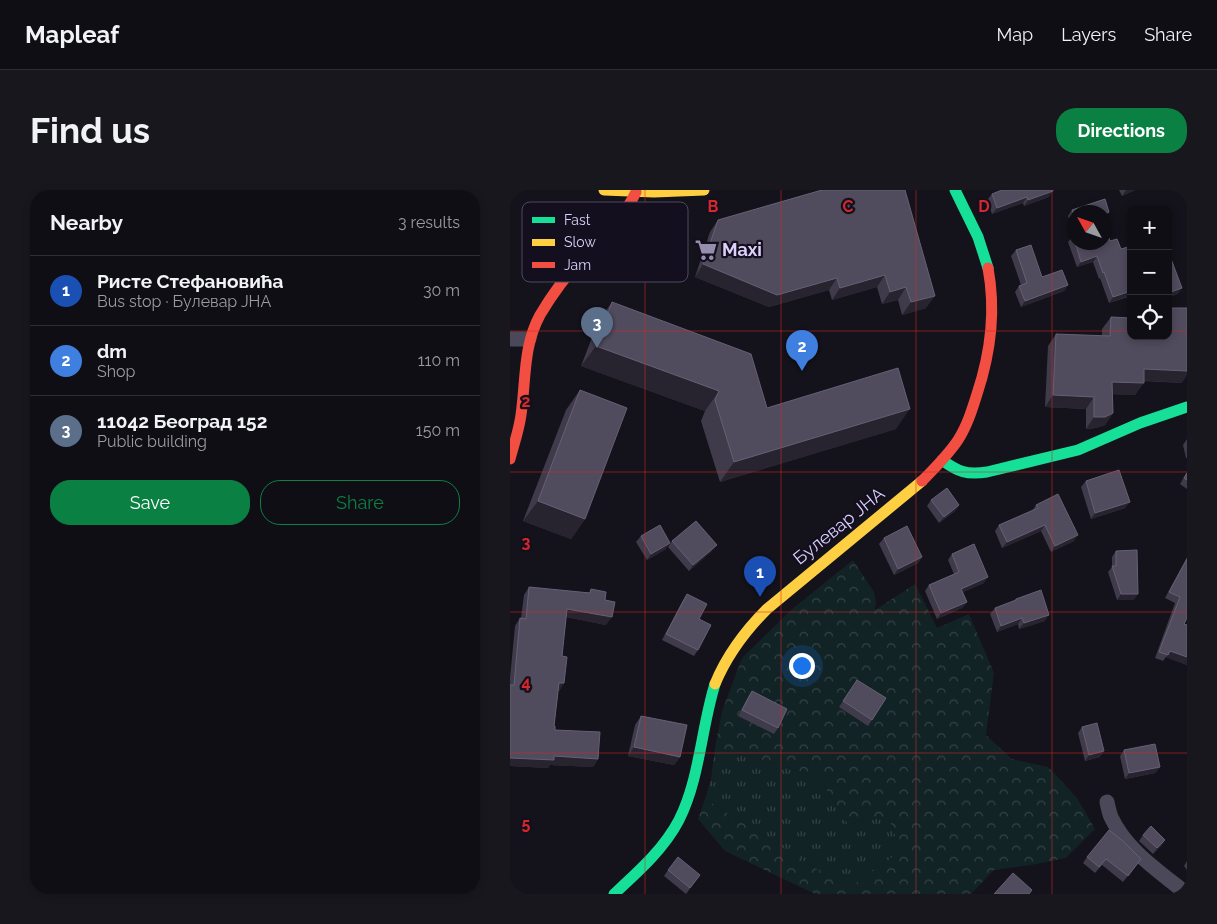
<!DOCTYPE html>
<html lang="en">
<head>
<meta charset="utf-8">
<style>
	:root { --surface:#0f0e14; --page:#18171d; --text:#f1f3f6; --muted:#9b9ca0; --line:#2f2e34; --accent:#0b8043 }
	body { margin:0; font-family:Raleway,sans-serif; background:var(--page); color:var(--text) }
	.controls { position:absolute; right:15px; top:15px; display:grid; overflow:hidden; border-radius:10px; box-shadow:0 2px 8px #0003 }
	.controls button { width:45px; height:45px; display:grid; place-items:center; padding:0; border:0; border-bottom:1px solid var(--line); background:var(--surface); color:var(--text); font:25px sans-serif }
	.compass { position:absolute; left:557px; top:15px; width:45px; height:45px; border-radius:50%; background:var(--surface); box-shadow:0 2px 8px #0003; rotate:310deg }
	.you { position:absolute; left:291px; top:475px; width:18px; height:18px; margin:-12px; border:4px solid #fff; border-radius:50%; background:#1a73e8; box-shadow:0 0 0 8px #1a73e833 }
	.badge { display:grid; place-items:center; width:32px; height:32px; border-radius:50%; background:var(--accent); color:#fff; font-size:16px; font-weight:700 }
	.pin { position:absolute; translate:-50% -41px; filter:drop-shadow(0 1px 2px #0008) }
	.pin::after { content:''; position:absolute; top:26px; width:18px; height:15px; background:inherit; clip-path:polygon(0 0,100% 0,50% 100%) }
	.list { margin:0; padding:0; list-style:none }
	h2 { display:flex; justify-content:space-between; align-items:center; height:65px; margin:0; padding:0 20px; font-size:21px }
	h2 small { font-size:16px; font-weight:400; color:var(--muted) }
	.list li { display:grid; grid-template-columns:32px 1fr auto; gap:15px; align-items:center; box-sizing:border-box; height:70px; padding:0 20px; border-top:1px solid var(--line) }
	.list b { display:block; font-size:19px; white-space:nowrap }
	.list p { margin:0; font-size:16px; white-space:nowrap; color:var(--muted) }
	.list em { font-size:16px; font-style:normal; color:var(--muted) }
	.actions { display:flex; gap:10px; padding:15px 20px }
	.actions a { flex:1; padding:11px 0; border:1px solid var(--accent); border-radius:20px; text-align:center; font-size:18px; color:var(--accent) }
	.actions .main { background:var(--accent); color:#fff }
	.icon { flex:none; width:28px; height:28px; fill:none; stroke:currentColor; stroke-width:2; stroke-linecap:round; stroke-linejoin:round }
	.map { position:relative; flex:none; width:677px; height:704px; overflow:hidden; border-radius:20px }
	header { display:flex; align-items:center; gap:30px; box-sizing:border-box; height:70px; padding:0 25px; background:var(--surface); border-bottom:1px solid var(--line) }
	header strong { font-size:24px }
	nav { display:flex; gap:28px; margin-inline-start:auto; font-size:18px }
	.intro { display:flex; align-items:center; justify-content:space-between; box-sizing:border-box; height:120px; padding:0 30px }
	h1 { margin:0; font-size:35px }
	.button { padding:12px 22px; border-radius:20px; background:var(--accent); color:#fff; font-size:18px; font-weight:700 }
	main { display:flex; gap:30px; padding:0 30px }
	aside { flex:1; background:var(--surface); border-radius:20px; box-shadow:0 2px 8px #0003 }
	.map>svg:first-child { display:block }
	.grass { fill:url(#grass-tufts) }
	.forest { fill:url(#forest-crowns) }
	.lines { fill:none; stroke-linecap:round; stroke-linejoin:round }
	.street { stroke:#4b485a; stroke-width:15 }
	.fast { stroke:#16e098; stroke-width:11 }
	.slow { stroke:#ffcf43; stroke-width:11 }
	.jam { stroke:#f24e42; stroke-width:11 }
	.wall { fill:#403b4a }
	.shaded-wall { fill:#27242f }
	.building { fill:#504b5d; stroke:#666076 }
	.grid { fill:none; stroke:#d62828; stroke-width:1; stroke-opacity:0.55 }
	.labels { text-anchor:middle; stroke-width:4.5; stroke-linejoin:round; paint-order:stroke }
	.poi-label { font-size:18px; font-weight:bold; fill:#dbd1fa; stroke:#130f1e; text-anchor:start }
	.street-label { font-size:18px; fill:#dbd1fa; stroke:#130f1e }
	.key { fill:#130f1e; stroke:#4f4960; stroke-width:1 }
	.key-label { font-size:14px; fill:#dbd1fa }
	.grid-label { font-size:16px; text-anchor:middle; font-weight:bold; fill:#d62828; stroke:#130f1e; stroke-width:4.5; stroke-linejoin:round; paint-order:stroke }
</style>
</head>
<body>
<header>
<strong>Mapleaf</strong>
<nav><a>Map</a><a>Layers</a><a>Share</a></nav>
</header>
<div class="intro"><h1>Find us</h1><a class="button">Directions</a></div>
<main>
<aside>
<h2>Nearby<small>3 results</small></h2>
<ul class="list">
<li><span class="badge" style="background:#1a4fb4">1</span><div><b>Ристе Стефановића</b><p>Bus stop · Булевар ЈНА</p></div><em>30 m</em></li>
<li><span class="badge" style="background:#3f7fe0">2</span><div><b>dm</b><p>Shop</p></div><em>110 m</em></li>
<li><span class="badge" style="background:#5c6f8a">3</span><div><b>11042 Београд 152</b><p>Public building</p></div><em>150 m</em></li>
</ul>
<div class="actions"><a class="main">Save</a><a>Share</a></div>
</aside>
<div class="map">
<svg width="677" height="704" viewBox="0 0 677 704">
	<defs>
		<pattern id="grass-tufts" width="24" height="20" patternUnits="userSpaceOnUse" patternTransform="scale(1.25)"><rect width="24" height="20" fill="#122326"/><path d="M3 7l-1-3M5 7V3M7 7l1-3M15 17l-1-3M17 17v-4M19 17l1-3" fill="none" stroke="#344246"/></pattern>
		<pattern id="forest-crowns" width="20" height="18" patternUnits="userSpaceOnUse" patternTransform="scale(1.25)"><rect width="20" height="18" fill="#122326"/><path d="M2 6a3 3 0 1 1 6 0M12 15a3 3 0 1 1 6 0" fill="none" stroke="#344246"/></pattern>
	</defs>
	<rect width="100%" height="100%" fill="#14121a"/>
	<polygon class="grass" points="205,558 308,586 338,634 378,626 391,661 338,699 195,609 201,589"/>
	<polygon class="forest" points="343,370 364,402 366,412 365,420 405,394 427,438 459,424 484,483 476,545 502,569 538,577 546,585 567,608 585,639 556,668 521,675 484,680 461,704 305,704 215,661 188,629 195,609 338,699 391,661 378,626 338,634 308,586 205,558 212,521 232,468 281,420"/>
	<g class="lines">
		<g class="street">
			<polyline points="0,149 19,149"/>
			<path d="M 597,612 C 598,617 599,622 601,627 C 616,660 650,682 677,704"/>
		</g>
		<g class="fast">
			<polyline points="445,0 468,47 478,78"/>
			<path d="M 432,270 C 448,282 457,285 477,282 L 568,260 L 630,233 L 677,217"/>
			<path d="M 104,704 C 128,682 154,659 169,630 C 190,588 191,539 205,494"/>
		</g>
		<g class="slow">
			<polyline points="94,0 144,2 194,0"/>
			<path d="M 205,494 C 217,465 234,442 257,419 L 412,291"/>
		</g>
		<g class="jam">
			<path d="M 0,269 C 4,254 9,240 11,225 C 16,190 13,156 30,125 C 43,103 59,82 76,64 C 95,44 114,27 126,2"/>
			<path d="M 412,291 C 425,278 438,265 448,250 C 457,236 462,220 467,204 C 481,162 486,121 478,78"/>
		</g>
	</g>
	<g class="wall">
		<polygon points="312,0 416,118 392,125 388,110 372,114 367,97 322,110 319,100 259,117 185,87 200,42 208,30"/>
		<polygon points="609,0 625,0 612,6"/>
		<polygon points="482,4 539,7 514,16 513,13 482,24 477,10"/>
		<polygon points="595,9 599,22 595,28 594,22 564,22 564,52 594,52 594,35 600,51 607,49 611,59 621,56 621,106 599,113 590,88 589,89 583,72 567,77 558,52 562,47 564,46 558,26 562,20"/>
		<polygon points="506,60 532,87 558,95 554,101 511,117 505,102 509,96 511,95 501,66"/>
		<polygon points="102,112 257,218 386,239 210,292 191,231 195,221 71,176 88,132"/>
		<polygon points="601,127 672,193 634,191 625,205 602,204 603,223 595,235 586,238 576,239 576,219 535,217 538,156 546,144 592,146 592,139"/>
		<polygon points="70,200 75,329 61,349 13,331 56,220"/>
		<polygon points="677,249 677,268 676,268 673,255"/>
		<polygon points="677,282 677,299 670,294"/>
		<polygon points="576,291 615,318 581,329 571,297"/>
		<polygon points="421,310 449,315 445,321 429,333 417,316"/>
		<polygon points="526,315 564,351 541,362 531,341 492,358 485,341 489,335 522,321"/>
		<polygon points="131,346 156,359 137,370 126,352"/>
		<polygon points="374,348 412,367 408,373 384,385 369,354"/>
		<polygon points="162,351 202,361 179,381 158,357"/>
		<polygon points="606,361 624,410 607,410 598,382 602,377 602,367"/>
		<polygon points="442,364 474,393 453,402 457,412 452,418 427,429 415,401 419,395 444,384 438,370"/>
		<polygon points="677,367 677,428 674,434 677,435 677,475 656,467 653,471 645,468 665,413 655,408"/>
		<polygon points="19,397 79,403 81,399 95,410 96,435 56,427 52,466 54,493 49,501 48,501 44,536 45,540 88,569 83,577 40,575 38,578 0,576 0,488 5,436 10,428 11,428 14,405"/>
		<polygon points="177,404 188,460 184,466 152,450 173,410"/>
		<polygon points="506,409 535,431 509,439 508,434 487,442 480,424 485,418 504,411"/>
		<polygon points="343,496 376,508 358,536 329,517"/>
		<polygon points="242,501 268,538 264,544 228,526 238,507"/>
		<polygon points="131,526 170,567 164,575 118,566 125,535"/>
		<polygon points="572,537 590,567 575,571 568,543"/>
		<polygon points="614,560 650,577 645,583 615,589 610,566"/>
		<polygon points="633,645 655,650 651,656 643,664 629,651"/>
		<polygon points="577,667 631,669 613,692 592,675 585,683 573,673"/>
		<polygon points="677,671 677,680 674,676"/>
		<polygon points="158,680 190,685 176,704 154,686"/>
	</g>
	<g class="shaded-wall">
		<polygon points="616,0 625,0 612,6"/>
		<polygon points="543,1 539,7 514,16 518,10"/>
		<polygon points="517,7 513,13 482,24 487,18"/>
		<polygon points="599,22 594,28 594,24"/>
		<polygon points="587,66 583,72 567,77 571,72"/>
		<polygon points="193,74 327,88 319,100 259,117 185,87"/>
		<polygon points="375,85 367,97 322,110 330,98"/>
		<polygon points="558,95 554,101 511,117 515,111"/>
		<polygon points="396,97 388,110 372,114 380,102"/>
		<polygon points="672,98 668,104 658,108 658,103"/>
		<polygon points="621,101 621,105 599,113 603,107"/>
		<polygon points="425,106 416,118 392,125 401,112"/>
		<polygon points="86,156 209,201 195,221 71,176"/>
		<polygon points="634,179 677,181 677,185 672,193 626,190"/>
		<polygon points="602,192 634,193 625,205 594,204"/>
		<polygon points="543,205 584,207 576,219 535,217"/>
		<polygon points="400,219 386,239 210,292 224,272"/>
		<polygon points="603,223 595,235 586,238 576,239 584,227"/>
		<polygon points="28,311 75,329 61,349 13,331"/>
		<polygon points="620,312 615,318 581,329 585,323"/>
		<polygon points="449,315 445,321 429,333 434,327"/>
		<polygon points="535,335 531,341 492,358 497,352"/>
		<polygon points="568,345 564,351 541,362 545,356"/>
		<polygon points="160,353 156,359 137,370 141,364"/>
		<polygon points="207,355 202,361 179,381 183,375"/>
		<polygon points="412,367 408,373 384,385 388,379"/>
		<polygon points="478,387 474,393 447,405 451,399"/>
		<polygon points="611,404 628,404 624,410 607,410"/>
		<polygon points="457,412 452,418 427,429 431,423"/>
		<polygon points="57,419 102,427 96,435 51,426"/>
		<polygon points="539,425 535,431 509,439 514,433"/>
		<polygon points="512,428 508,434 487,442 491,436"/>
		<polygon points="660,461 677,467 677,475 656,467"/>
		<polygon points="49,493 54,493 49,501 43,501"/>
		<polygon points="124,557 170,567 164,575 118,566"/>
		<polygon points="594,561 590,567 575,571 579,565"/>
		<polygon points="44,566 88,569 83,577 40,575 38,578 0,576 0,568"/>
		<polygon points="650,577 645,583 615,589 619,583"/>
		<polygon points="655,650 651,656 643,664 647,658"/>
	</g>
	<g class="building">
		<polygon points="312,0 395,0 425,106 401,112 396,97 380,102 375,85 330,98 327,88 267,105 193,74 208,30"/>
		<polygon points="492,0 543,0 543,1 518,10 517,7 487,18 482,4"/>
		<polygon points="595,9 599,22 594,24 594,22 564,22 564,27 562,20"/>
		<polygon points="594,35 600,51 607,49 611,59 621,56 621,101 603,107 594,82 593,83 587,66 571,72 565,52 594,52"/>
		<polygon points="521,55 532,87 552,80 558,95 515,111 509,96 517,93 506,60"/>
		<polygon points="661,69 672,98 658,103 658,70"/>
		<polygon points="102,112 241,164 257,218 388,178 400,219 224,272 205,210 209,201 86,156"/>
		<polygon points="658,118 677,118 677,181 634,179 634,193 602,192 603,223 595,227 584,227 584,207 543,205 546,144 600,146 601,127 621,128 621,146 658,146"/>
		<polygon points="70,200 117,218 75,329 28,311"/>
		<polygon points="609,280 620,312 585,323 576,291"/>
		<polygon points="677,283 677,290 674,288"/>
		<polygon points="437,298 449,315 434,327 421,310"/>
		<polygon points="548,304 568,345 545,356 535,335 497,352 489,335 528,318 526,315"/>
		<polygon points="186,331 207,355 183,375 162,351"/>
		<polygon points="150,335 160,353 141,364 131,346"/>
		<polygon points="397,336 412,367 388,379 374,348"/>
		<polygon points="464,354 478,387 451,399 457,412 431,423 419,395 449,382 442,364"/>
		<polygon points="627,360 628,404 611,404 602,376 606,376 606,361"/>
		<polygon points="677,369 677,428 674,434 677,435 677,467 660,461 658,465 649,462 670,407 659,402"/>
		<polygon points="19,397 80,403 81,399 96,402 95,410 105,412 102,427 57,419 52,466 57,467 54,493 49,493 44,536 45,536 45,540 90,542 88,569 44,566 44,570 0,568 0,495 4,495 10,428 16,429"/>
		<polygon points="531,400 539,425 514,433 512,428 491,436 485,418 506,410 506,409"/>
		<polygon points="177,404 197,414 189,429 201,435 188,460 156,444"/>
		<polygon points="347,490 376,508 362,530 333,511"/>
		<polygon points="242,501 277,519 268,538 232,520"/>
		<polygon points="131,526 177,535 170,567 124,557"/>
		<polygon points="587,533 594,561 579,565 572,537"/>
		<polygon points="645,554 650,577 619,583 614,560"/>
		<polygon points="641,636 655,650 647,658 633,645"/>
		<polygon points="599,640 614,652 631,669 618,686 596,669 589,677 577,667"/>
		<polygon points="168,667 190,685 180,698 158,680"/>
		<polygon points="503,683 522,700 519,704 484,704"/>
	</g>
	<path class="grid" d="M 135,0 L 135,704M 271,0 L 271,704M 406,0 L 406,704M 542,0 L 542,704M 0,141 L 621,141M 658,141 L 677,141M 0,282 L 677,282M 0,422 L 677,422M 0,563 L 677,563"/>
	<defs>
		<g id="supermarket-bare" transform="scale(1.725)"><path d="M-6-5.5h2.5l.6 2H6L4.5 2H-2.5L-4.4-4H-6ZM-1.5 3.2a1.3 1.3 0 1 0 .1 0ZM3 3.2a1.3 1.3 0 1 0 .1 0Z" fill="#958eac" stroke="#130f1e" stroke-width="2.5" paint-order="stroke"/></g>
	</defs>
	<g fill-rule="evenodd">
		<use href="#supermarket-bare" x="196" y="60"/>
	</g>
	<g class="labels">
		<g class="poi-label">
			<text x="212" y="66">Maxi</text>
		</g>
		<g class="street-label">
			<text transform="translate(329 336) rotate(-39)" y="6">Булевар ЈНА</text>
		</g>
	</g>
	<rect x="12" y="12" width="166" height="80" rx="8" class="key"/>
	<rect x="22" y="27" width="23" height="6" fill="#16e098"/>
	<rect x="22" y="49" width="23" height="7" fill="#ffcf43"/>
	<rect x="22" y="72" width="23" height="6" fill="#f24e42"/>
	<g class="key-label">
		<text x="54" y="35">Fast</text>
		<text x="54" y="57">Slow</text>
		<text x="54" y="80">Jam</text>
	</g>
	<g class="grid-label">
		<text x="203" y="22">B</text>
		<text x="338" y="22">C</text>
		<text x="474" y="22">D</text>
		<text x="16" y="217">2</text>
		<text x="16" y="358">3</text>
		<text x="16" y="498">4</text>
		<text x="16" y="639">5</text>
	</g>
</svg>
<div class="controls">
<button>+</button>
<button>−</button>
<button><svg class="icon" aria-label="locate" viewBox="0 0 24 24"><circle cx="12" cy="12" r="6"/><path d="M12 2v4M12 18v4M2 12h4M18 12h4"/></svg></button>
</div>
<svg class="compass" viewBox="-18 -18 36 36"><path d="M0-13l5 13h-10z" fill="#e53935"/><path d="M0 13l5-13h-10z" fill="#9b9ca0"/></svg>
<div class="you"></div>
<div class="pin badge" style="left:250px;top:407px;background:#1a4fb4">1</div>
<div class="pin badge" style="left:292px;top:181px;background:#3f7fe0">2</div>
<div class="pin badge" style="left:87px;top:158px;background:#5c6f8a">3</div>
</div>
</main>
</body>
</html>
